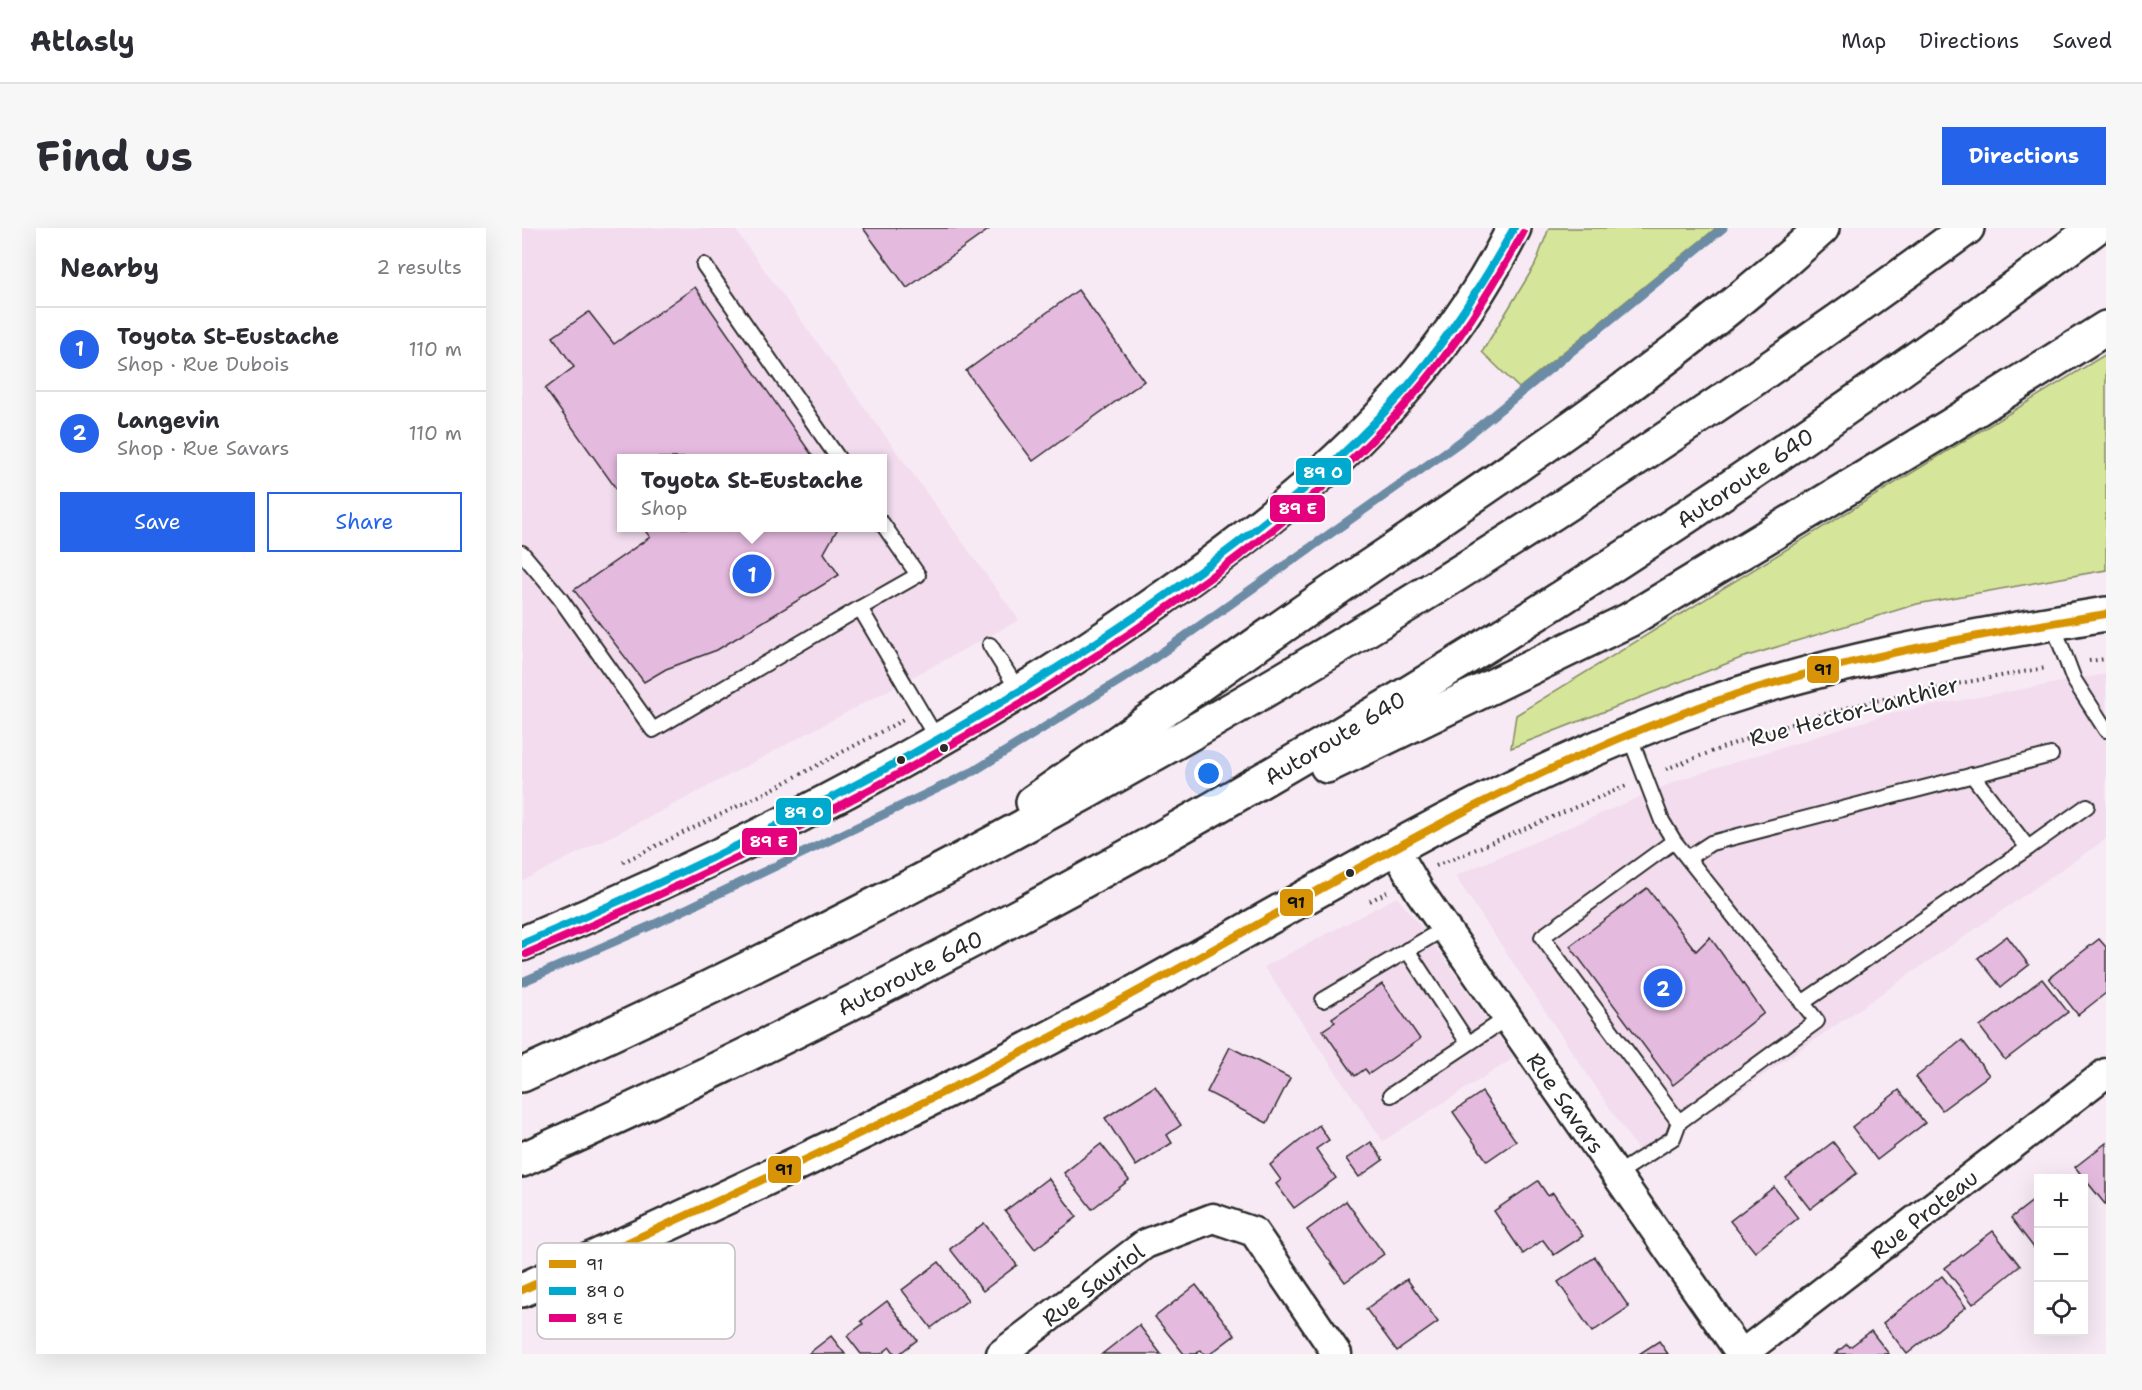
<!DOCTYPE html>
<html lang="en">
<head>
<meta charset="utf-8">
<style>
	:root { --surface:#fff; --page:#f7f7f7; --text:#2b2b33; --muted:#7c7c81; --line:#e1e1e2; --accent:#2563eb }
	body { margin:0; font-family:"Shantell Sans",sans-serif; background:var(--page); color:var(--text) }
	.controls { position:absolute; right:18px; bottom:18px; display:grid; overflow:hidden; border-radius:0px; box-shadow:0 6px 24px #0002 }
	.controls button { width:54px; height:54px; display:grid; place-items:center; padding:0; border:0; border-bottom:2px solid var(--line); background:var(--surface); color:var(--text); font:30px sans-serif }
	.you { position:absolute; left:687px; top:546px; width:21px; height:21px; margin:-15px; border:4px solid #fff; border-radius:50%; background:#1a73e8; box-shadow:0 0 0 9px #1a73e833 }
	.badge { display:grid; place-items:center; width:39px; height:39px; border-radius:50%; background:var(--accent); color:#fff; font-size:20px; font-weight:700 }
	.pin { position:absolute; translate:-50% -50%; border:3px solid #fff; box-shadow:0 2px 6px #0006 }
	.popup { position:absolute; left:95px; top:226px; width:270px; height:78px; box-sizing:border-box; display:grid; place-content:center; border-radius:0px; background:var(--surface); filter:drop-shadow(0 2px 4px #0005); font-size:20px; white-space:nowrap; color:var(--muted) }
	.popup b { font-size:22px; color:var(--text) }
	.popup::after { content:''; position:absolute; left:50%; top:100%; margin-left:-12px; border:12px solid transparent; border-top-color:var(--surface) }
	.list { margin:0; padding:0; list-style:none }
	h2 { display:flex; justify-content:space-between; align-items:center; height:78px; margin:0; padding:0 24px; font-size:26px }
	h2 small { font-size:20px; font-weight:400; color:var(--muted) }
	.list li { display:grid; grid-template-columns:39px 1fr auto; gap:18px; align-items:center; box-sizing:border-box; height:84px; padding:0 24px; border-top:2px solid var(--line) }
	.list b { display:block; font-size:22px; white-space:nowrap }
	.list p { margin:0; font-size:20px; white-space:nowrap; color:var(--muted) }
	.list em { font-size:20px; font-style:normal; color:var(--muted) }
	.actions { display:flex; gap:12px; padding:18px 24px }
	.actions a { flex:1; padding:14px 0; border:2px solid var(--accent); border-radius:0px; text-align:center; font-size:21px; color:var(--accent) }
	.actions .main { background:var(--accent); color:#fff }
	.icon { flex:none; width:33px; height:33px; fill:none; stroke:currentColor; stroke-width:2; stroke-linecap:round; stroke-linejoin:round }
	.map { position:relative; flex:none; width:1584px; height:1126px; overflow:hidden; border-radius:0px }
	header { display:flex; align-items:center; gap:36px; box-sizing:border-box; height:84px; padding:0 30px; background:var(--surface); border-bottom:2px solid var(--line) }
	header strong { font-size:28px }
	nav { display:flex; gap:33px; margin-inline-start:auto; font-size:21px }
	.intro { display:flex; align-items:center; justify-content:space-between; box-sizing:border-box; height:144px; padding:0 36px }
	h1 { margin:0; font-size:42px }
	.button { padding:15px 27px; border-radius:0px; background:var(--accent); color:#fff; font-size:21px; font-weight:700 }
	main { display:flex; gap:36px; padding:0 36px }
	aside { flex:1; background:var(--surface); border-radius:0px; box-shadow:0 6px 24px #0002 }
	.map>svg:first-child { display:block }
	.built { fill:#f2dcee; fill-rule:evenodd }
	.green { fill:#d5e599; stroke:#808862; stroke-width:1.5 }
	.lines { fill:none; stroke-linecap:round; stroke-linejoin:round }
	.stream { stroke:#6c8ca5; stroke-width:9 }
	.building { fill:#e5badf; stroke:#2b2b2b; stroke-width:1.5 }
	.lane-casing { stroke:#2b2b2b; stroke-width:18 }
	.street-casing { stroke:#2b2b2b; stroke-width:33 }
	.secondary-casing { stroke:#2b2b2b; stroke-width:38 }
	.highway-casing { stroke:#2b2b2b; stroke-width:38 }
	.path { stroke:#2b2b2b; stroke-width:4; stroke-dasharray:1.5 4.5; stroke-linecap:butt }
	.lane { stroke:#fff; stroke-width:14 }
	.street { stroke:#fff; stroke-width:28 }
	.secondary { stroke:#fff; stroke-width:33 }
	.highway { stroke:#fff; stroke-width:33 }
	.bus-1-casing { stroke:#fff; stroke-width:12 }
	.bus-2-casing { stroke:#fff; stroke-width:12 }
	.bus-3-casing { stroke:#fff; stroke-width:12 }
	.bus-1 { stroke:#d89406; stroke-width:8 }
	.bus-2 { stroke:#00a9ce; stroke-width:8 }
	.bus-3 { stroke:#e5007d; stroke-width:8 }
	.bus-dot { fill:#2b2b2b; stroke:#fff; stroke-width:2 }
	.labels { text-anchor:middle; stroke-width:4.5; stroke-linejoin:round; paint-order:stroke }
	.street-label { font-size:22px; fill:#2b2b2b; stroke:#fff }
	.key { fill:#fff; stroke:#bfbfbf; stroke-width:1.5 }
	.key-label { font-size:16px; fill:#2b2b2b }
	.line-badge { stroke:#fff; stroke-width:2 }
	.badge-label { font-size:16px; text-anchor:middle; font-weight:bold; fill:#fff }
	.pale-badge-label { font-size:16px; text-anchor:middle; font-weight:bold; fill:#111 }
</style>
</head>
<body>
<header>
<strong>Atlasly</strong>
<nav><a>Map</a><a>Directions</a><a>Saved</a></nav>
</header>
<div class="intro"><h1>Find us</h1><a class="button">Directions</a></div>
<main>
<aside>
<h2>Nearby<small>2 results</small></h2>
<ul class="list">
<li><span class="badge">1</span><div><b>Toyota St-Eustache</b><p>Shop · Rue Dubois</p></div><em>110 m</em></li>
<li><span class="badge">2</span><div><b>Langevin</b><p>Shop · Rue Savars</p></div><em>110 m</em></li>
</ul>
<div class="actions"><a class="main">Save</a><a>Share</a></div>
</aside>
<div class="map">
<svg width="1584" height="1126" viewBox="0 0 1584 1126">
	<rect width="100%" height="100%" fill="#f7eaf5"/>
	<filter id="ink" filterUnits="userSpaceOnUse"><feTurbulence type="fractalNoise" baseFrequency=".0167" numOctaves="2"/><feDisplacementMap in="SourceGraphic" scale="12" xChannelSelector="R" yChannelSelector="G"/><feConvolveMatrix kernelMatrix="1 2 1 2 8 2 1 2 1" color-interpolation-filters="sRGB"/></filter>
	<g filter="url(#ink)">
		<g class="built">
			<path d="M 0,0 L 212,0 L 497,392 L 157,574 L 0,653 ZM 100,230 L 360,230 L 360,300 L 100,300 Z"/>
			<polygon points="1584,446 1584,611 1121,930 933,648 1157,552 1369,485"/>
			<polygon points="875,669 902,702 992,830 861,913 742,739"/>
		</g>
		<g class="green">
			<polygon points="1027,0 1194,0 997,160 960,124 1013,37"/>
			<polygon points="1584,126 1584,342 1395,376 1219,430 989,520 994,487"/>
		</g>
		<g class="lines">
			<polyline class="stream" points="0,754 135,695 452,543 618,440 938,214 1201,0"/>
		</g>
		<g class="building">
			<polygon points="341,0 469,0 385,60"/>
			<polygon points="173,59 292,230 100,230 100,269 23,161 52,139 31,109 67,84 92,116"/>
			<polygon points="556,62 622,153 511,233 444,143"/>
			<polygon points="121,300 316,300 302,325 317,347 195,422 144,441 122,454 52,362 128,309"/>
			<polygon points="1125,660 1174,723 1188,709 1242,785 1151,857 1048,718"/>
			<polygon points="1485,708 1507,737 1479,759 1456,730"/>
			<polygon points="1577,711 1584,719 1584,765 1556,787 1527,750"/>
			<polygon points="1520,751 1546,784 1483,832 1458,799"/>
			<polygon points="860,756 898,811 847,846 843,841 833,848 801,802 813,794 810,790"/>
			<polygon points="1440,812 1467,847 1420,882 1394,849"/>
			<polygon points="708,819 768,850 745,895 685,864"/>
			<polygon points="633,858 659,897 645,907 650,915 614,938 583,890"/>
			<polygon points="1377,862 1403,895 1355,932 1330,899"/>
			<polygon points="960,864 994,913 965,933 931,884"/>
			<polygon points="797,897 807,912 794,921 814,950 772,980 754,956 759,952 748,937"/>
			<polygon points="849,914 861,932 837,949 824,931"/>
			<polygon points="1311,914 1335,945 1288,981 1264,950"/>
			<polygon points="1584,915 1584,976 1583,976 1553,939"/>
			<polygon points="579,916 607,952 570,981 542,945"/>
			<polygon points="526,950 555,989 513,1021 483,983"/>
			<polygon points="1016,953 1026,968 1031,965 1061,1008 1032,1027 1021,1012 1001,1026 972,983"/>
			<polygon points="1252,959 1276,990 1233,1024 1208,993"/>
			<polygon points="1516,969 1516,1025 1489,990"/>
			<polygon points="824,973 862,1026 823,1054 785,1002"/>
			<polygon points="462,995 495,1037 461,1063 428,1021"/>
			<polygon points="1471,1003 1498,1038 1451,1076 1423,1040"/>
			<polygon points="1073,1029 1107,1079 1070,1104 1036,1054"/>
			<polygon points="417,1034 446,1072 409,1100 380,1062"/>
			<polygon points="1420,1048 1444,1079 1385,1126 1361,1095"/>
			<polygon points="885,1051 916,1094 875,1123 844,1081"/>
			<polygon points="674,1057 713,1107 688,1126 682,1126 679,1122 674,1126 662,1126 633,1089"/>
			<polygon points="365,1073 395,1112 377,1126 373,1126 368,1119 359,1126 339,1126 325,1108 341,1096 339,1093"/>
			<polygon points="617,1097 639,1126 580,1126"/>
			<polygon points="1349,1103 1367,1126 1313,1126 1325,1116 1328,1119"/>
			<polygon points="309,1108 323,1126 286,1126"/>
			<polygon points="1137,1113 1146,1126 1117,1126"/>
		</g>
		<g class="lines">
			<g class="lane-casing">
				<g id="lane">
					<polyline points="182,37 316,230"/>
					<polyline points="0,325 37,369 131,502 338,380 416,513"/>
					<polyline points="338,380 396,347 360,295"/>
					<polyline points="1530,394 1552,452 1584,502"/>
					<polyline points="468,417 498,465"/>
					<polyline points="1107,507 1140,593 1152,613 1295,793 1157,894 1020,709 1152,613"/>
					<polyline points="1506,620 1565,578"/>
					<polyline points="1166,630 1189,615 1529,527"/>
					<polyline points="885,722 946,815"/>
					<polyline points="801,772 923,700"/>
					<polyline points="1280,775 1506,620 1450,547"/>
					<polyline points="869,867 985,790"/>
					<polyline points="1094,947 1151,910 1157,894"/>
				</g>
			</g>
			<g class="street-casing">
				<g id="street">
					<polyline points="873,621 898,664 1219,1126"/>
					<polyline points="479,1126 623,1016 691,990 732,1004 815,1126"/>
					<polyline points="1220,1126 1584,845"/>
				</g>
			</g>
			<g class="secondary-casing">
				<g id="secondary">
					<path d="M 0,716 C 219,624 432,515 628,379 C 775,277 910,164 992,0"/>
					<path d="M 0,1062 C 199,974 396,881 588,778 C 773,678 955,563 1153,488 C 1292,435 1438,410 1584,386"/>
				</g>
			</g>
			<g class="highway-casing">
				<g id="highway">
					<polyline points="805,538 1107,392 1428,198 1584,100"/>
					<path d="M 511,574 C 623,496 733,416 845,340 C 1004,233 1158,129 1300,0"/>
					<path d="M 0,847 C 512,616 992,332 1445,0"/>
					<path d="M 0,932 C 559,681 1084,367 1573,0"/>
				</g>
			</g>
			<g class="path">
				<polyline points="1567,433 1584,431"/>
				<path d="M 1144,541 C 1201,519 1258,498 1317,482 C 1385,464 1455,452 1524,440"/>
				<polyline points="101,634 243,565 381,492"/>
				<polyline points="914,638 1104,558"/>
				<polyline points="848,673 865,664"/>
			</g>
			<use href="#lane" class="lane"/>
			<use href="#street" class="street"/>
			<use href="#secondary" class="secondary"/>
			<use href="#highway" class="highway"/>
			<g class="bus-1-casing">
				<path id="bus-1" d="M 0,1062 C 199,973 396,881 588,778 C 774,678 954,564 1153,488 C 1291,435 1438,410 1584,386"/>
			</g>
			<g class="bus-2-casing">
				<path id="bus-2" d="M 0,716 C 207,627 408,526 596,400 C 698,332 798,257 880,165 C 924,114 959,59 992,0"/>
			</g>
			<g class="bus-3-casing">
				<path id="bus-3" d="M 4,726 C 213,636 415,535 604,408 C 706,340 807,264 888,171 C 933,120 968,64 1001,5"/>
			</g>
			<use href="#bus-1" class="bus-1"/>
			<use href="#bus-2" class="bus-2"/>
			<use href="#bus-3" class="bus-3"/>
		</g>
	</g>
	<g class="bus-dot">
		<circle cx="422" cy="520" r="5"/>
		<circle cx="379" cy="532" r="5"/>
		<circle cx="828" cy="645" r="5"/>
	</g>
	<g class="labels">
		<g class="street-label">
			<text transform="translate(1223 250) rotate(-34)" y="8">Autoroute 640</text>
			<text transform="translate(1332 483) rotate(-15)" y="8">Rue Hector-Lanthier</text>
			<text transform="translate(813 510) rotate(-31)" y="8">Autoroute 640</text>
			<text transform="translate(388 745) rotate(-27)" y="8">Autoroute 640</text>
			<text transform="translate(1044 875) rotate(55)" y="8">Rue Savars</text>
			<text transform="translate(1402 986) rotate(-38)" y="8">Rue Proteau</text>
			<text transform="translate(571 1057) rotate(-37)" y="8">Rue Sauriol</text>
		</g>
	</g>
	<rect x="15" y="1015" width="198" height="96" rx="9" class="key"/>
	<rect x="27" y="1032" width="27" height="8" fill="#d89406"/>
	<rect x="27" y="1059" width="27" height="8" fill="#00a9ce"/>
	<rect x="27" y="1086" width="27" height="8" fill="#e5007d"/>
	<g class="key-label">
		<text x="64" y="1042">91</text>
		<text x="64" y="1069">89 O</text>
		<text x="64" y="1096">89 E</text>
	</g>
	<g class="line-badge">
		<rect x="773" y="229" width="57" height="29" rx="6" fill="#00a9ce"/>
		<rect x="747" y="266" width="57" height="29" rx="6" fill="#e5007d"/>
		<rect x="1284" y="427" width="34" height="29" rx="6" fill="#d89406"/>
		<rect x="253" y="569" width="57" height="29" rx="6" fill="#00a9ce"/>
		<rect x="219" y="599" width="57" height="29" rx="6" fill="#e5007d"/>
		<rect x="757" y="660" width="35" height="29" rx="6" fill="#d89406"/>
		<rect x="245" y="927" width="35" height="29" rx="6" fill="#d89406"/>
	</g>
	<g class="badge-label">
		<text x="801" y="250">89 O</text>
		<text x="776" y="286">89 E</text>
		<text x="282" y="590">89 O</text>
		<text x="247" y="619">89 E</text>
	</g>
	<g class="pale-badge-label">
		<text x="1301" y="447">91</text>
		<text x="774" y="680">91</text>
		<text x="262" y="947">91</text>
	</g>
</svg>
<div class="controls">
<button>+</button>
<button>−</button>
<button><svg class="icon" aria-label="locate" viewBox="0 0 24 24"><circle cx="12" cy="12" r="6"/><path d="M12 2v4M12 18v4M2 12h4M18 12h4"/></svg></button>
</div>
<div class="you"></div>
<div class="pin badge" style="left:230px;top:346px">1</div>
<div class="popup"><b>Toyota St-Eustache</b>Shop</div>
<div class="pin badge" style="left:1141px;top:760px">2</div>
</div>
</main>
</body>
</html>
